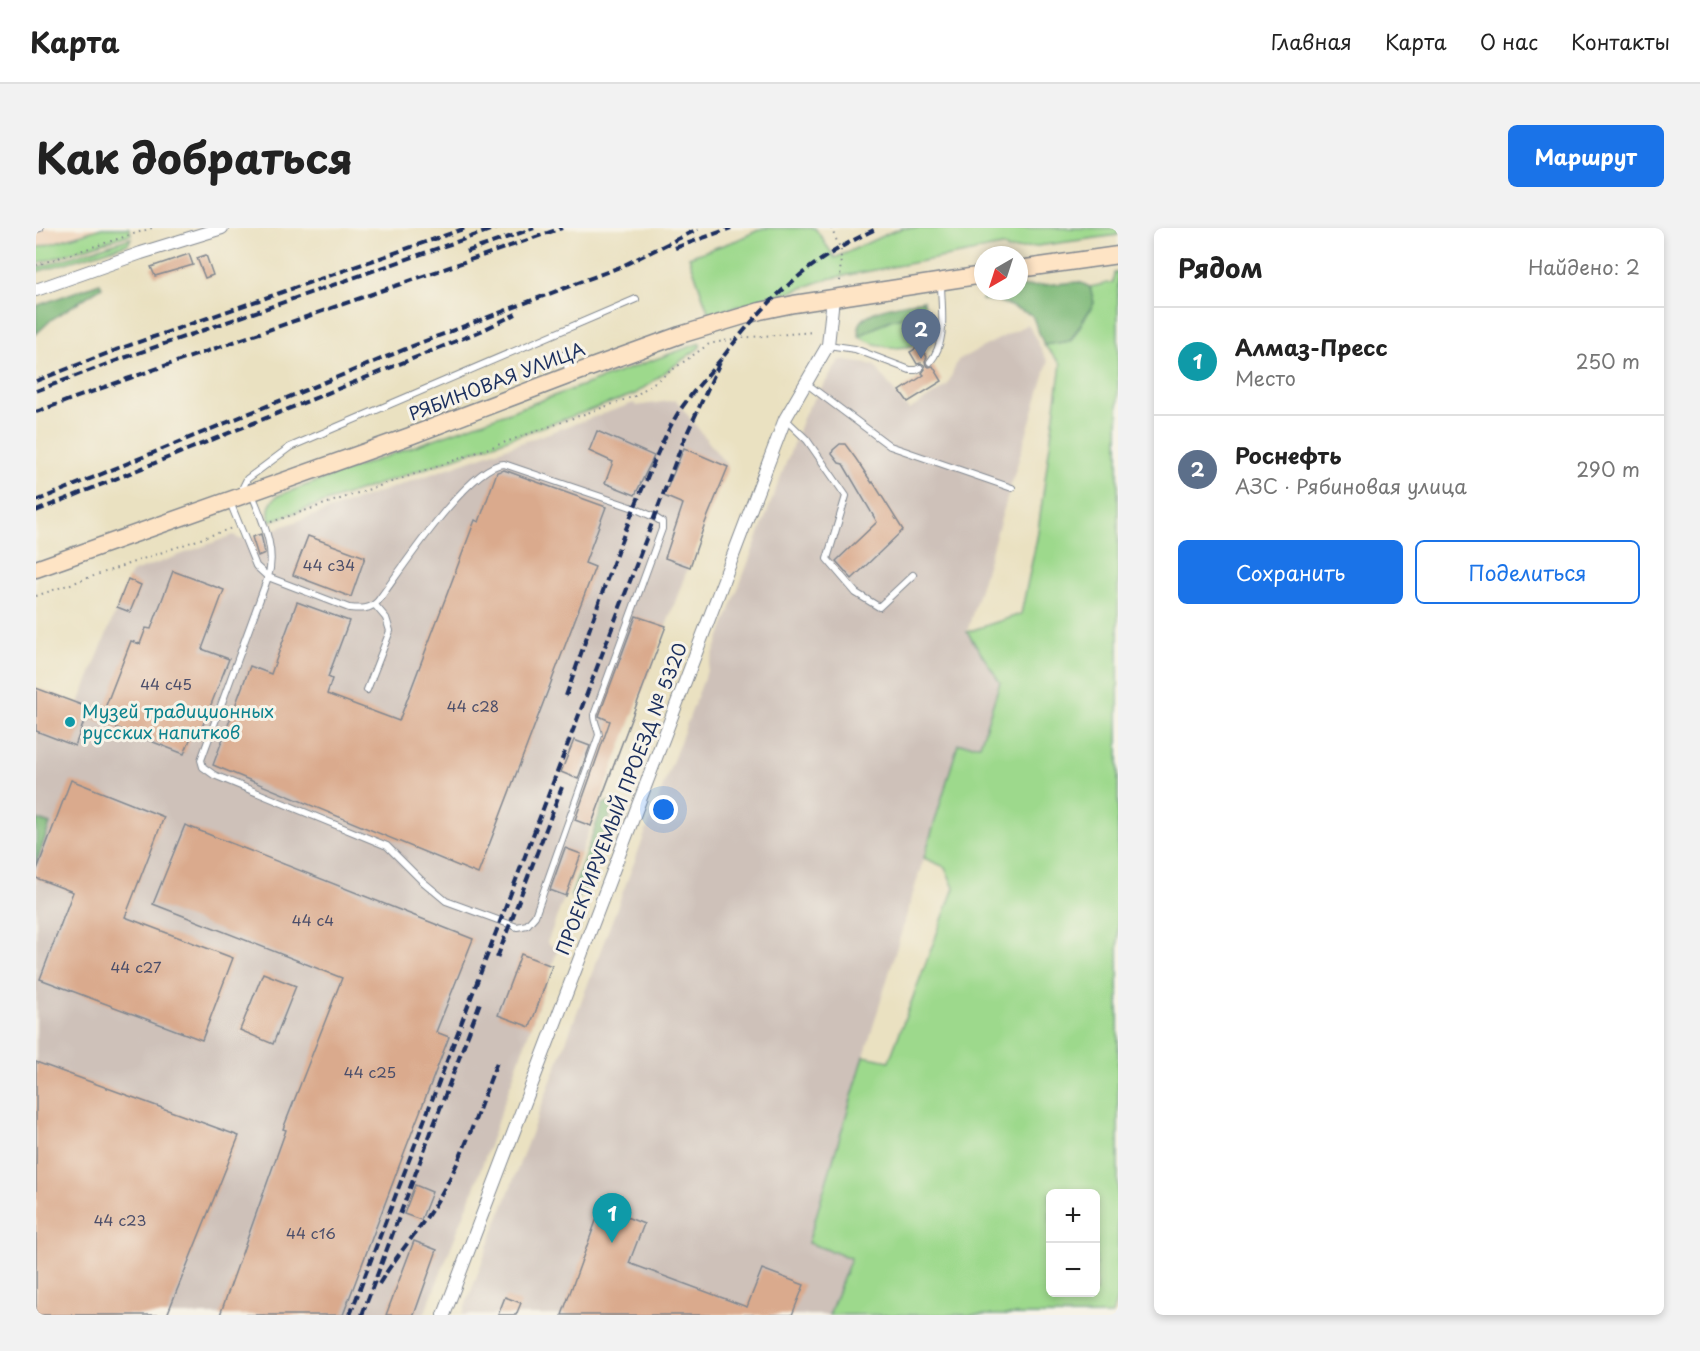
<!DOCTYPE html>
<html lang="ru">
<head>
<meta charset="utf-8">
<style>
	:root { --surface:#fff; --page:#f2f2f2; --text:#222; --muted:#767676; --line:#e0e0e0; --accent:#1a73e8 }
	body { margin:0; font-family:"Playpen Sans",sans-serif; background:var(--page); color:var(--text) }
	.controls { position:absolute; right:18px; bottom:18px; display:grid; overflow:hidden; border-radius:9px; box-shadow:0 3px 9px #0003 }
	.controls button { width:54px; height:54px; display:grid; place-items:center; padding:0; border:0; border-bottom:2px solid var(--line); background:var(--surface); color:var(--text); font:30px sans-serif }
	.compass { position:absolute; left:938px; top:18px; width:54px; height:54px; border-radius:50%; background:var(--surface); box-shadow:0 3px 9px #0003; rotate:219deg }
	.you { position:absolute; left:628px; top:582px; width:21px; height:21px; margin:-15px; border:4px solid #fff; border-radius:50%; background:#1a73e8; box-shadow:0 0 0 9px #1a73e833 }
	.badge { display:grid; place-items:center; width:39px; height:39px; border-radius:50%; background:var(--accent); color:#fff; font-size:20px; font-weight:700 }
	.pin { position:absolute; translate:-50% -50px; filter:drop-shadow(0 2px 3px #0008) }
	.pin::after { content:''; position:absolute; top:32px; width:21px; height:18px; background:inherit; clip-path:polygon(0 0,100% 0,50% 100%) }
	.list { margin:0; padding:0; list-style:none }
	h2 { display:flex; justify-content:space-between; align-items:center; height:78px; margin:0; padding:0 24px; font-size:26px }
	h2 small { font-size:20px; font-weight:400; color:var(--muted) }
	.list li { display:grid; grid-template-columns:39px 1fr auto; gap:18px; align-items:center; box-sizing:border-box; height:108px; padding:0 24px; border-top:2px solid var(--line) }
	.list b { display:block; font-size:22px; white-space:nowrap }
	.list p { margin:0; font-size:20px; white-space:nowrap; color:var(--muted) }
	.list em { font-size:20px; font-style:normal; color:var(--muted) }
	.actions { display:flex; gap:12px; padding:18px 24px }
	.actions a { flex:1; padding:14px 0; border:2px solid var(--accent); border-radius:9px; text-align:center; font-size:21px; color:var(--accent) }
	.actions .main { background:var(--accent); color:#fff }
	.map { position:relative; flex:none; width:1082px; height:1087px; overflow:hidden; border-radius:9px }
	header { display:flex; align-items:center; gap:36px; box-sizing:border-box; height:84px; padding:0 30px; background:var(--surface); border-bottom:2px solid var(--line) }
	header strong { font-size:28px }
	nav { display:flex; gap:33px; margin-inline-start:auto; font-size:21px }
	.intro { display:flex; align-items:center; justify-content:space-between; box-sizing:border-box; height:144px; padding:0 36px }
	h1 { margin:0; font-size:42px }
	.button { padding:15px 27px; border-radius:9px; background:var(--accent); color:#fff; font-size:21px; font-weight:700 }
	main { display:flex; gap:36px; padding:0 36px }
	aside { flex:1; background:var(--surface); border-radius:9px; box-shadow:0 3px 9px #0003 }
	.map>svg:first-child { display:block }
	.built { fill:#f0d5bc }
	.industrial { fill:#cec1b9 }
	.green { fill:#9dd98c; stroke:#5c8475; stroke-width:1.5; fill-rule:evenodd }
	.forest { fill:#7eb978; stroke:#4c746b; stroke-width:1.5 }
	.building { fill:#daaa8d }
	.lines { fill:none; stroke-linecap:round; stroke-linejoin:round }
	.lane-casing { stroke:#828890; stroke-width:8 }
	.street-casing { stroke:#828890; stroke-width:14 }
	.secondary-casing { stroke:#828890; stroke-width:19 }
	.path { stroke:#828890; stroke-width:2; stroke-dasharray:1.5 4.5; stroke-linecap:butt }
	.lane { stroke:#fff; stroke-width:6 }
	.street { stroke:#fff; stroke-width:12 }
	.secondary { stroke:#fee4c5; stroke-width:16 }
	.rail { stroke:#1b2f5e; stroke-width:4; stroke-dasharray:9 4.5; stroke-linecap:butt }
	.culture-dot { fill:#0f9aa8; stroke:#f7f3e8; stroke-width:2 }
	.labels { text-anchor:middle; stroke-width:6; stroke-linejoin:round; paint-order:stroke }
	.number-label { font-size:15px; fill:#4b4e6a }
	.street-label { font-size:18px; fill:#1b2f5e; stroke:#f7f3e8 }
	.culture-label { font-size:18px; fill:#0d838f; stroke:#f7f3e8; text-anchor:start }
</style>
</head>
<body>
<header>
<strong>Карта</strong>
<nav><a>Главная</a><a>Карта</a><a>О нас</a><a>Контакты</a></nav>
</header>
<div class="intro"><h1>Как добраться</h1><a class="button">Маршрут</a></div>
<main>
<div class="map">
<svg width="1082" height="1087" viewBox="0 0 1082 1087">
	<rect width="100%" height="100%" fill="#f7f3e8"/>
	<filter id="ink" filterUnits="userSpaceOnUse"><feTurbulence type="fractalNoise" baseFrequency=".0167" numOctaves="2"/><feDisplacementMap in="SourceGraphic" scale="12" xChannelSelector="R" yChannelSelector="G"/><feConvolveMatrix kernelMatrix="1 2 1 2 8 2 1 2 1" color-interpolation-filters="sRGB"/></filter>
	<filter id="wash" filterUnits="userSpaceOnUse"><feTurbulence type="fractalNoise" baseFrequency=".008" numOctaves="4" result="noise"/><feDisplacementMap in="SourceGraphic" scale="24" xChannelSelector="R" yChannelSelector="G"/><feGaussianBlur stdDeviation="1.35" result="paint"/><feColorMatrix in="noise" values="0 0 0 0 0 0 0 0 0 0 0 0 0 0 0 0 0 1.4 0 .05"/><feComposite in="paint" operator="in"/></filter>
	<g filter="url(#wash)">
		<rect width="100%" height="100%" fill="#eae1c1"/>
		<polygon class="built" points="0,0 66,0 0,20"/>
		<g class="industrial">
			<polygon points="992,96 1012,134 931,404 964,454 944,517 922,516 772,1015 815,1030 793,1087 426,1087 769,185 804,132 838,137 873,182 911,158 922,132"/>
			<polygon points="640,172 692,239 671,289 511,715 522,721 435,969 388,1087 0,1087 0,460 43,475 95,345 198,307 203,311 216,309 598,175 600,178"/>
		</g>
		<g class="green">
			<polygon points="66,0 93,0 95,6 0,36 0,20"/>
			<polygon points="727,0 779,0 799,30 855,4 867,0 1082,0 1082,7 972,22 967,18 791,51 752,65 673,86 653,29 701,12"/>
			<polygon points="95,10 92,16 0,44 0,40"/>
			<path d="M 1082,44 L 1082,1066 L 1076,1087 L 793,1087 L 815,1030 L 772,1015 L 828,828 L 853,833 L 918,660 L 909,639 L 888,630 L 922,516 L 944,517 L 964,454 L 931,404 L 985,386 L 1001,310 L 1025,136 L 1008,117 L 1035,113 L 1058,75 L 1054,59 L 1077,54 L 1078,45 ZM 1014,966 L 1060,966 L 1060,1064 L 1014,1064 Z"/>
			<path d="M 891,83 C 892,89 895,96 892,102 C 883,128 840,121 823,108 L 854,92 Z"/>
			<path d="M 664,115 L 664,119 L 599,166 L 396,238 L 234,293 C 231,283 233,275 241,268 Z"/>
		</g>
		<g class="forest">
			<polygon points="1043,54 1054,59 1058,75 1034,113 1008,117 996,87 962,73 946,72 950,63 983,63 983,59"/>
			<polygon points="64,55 66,59 16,91 0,106 0,78"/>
			<path d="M 887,72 L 891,83 L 854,92 L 823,108 C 823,105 822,102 823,99 C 827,80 871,76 887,72 Z"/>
			<polygon points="572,574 575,577 576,582 552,657 548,665 541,671 535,668 567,576"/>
			<polygon points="0,591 14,596 0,636"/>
		</g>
		<g id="blocks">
			<g class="building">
				<polygon points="153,26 157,37 119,48 115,39"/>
				<polygon points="170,27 177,47 169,50 161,30"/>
				<polygon points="884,118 891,129 889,133 890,137 893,139 897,138 906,153 872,174 864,163 888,147 886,145 889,141 888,137 885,135 881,136 874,124"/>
				<polygon points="561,203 618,228 599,267 569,255 577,234 553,223"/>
				<polygon points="804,216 809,216 820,231 836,255 837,254 867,302 816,351 800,333 841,294 807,236 803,235 796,226 797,222"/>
				<polygon points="648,220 692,239 669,295 654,339 629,330 647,276 628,268"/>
				<polygon points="468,242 570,279 549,335 559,339 442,646 177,537 214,438 235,446 261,374 313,393 292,449 296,451 291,466 363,493 439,292 443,294 461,244"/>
				<polygon points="225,306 229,325 222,328 216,309"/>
				<polygon points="272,308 329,329 315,369 257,347"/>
				<polygon points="137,343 188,362 166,421 193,431 165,502 159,500 148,526 50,488 39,518 0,503 0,460 67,485 95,413 104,416 110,400 115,401"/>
				<polygon points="92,351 105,357 94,384 81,379"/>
				<polygon points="600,388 630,398 555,598 539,592 574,493 563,488"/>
				<polygon points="538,512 554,518 542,551 525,544"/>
				<polygon points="35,552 128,589 89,689 197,730 166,812 4,751 37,664 0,650 0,644"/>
				<polygon points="149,597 437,711 400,804 413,809 368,925 307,1087 184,1087 250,902 247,901 306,750 117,676"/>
				<polygon points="529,620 545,626 530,668 514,662"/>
				<polygon points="485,726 516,738 494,799 462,787"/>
				<polygon points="227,745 260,758 237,816 204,802"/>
				<polygon points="0,834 203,908 131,1087 0,1087"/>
				<polygon points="379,957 396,964 385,992 368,986"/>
				<polygon points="565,979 608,996 593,1035 711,1079 726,1041 768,1057 756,1087 526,1087"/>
				<polygon points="378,1013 401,1022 378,1087 350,1087"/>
				<polygon points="469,1069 485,1075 480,1087 462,1087"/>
			</g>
		</g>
	</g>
	<g filter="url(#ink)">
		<use href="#blocks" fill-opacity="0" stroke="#828890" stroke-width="1.5"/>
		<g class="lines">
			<g class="lane-casing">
				<g id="lane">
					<polyline points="0,1 4,0"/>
					<polyline points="792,117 819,121 874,142 880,142 884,140"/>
					<polyline points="527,127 534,146"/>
					<path d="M 894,134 C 912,113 905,80 905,54"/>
					<polyline points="771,156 854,218 976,260"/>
					<polyline points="749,191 771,212 810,268 791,331 820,365 843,379 877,347"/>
					<polyline points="207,264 207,259 211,251 254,219 600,71"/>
					<path d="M 194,274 L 218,333 L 220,338 L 232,349 L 313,380 C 324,381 334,382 342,373 C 363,345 433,237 468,236 L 598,280 L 618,289 L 626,294 L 626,301 L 558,487 C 558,495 562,500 563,507 L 499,688 L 491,697 L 481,699 L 410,673 L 385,652 L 351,618 L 178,547 L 167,539 L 165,532 L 232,349 C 241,321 226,292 216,266"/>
					<polyline points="331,462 354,403 350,390 339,377"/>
				</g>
			</g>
			<g class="street-casing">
				<g id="street">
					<polyline points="0,62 105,25 186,0"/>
					<polyline points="408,1087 749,191 792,117 797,70"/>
				</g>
			</g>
			<g class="secondary-casing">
				<g id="secondary">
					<polyline points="983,41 1082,27"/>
					<polyline points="0,341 374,208 534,147 644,107 724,83 758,76 947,47"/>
				</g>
			</g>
			<g class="path">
				<polyline points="795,0 805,22 804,54"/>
				<polyline points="0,37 116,0"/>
				<polyline points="235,294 394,241 599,168 673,116 702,110 778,104"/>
				<polyline points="0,368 196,300"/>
			</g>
			<use href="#lane" class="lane"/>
			<use href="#street" class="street"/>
			<use href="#secondary" class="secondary"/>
			<g class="rail">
				<polyline points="639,20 695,0"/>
				<polyline points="430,24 498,0"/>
				<polyline points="0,153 80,122 430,0"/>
				<polyline points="0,163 82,132 460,0"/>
				<polyline points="0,184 91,151 526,0"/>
				<polyline points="0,273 389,113 584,39 662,1"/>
				<polyline points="0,283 445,103 480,86"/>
				<path d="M 530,468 C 555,398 578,327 607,259 C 618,234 628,208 642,185 C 656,164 674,145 690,125 C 736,66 774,32 842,0"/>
				<polyline points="461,730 526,559"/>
				<path d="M 343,1056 C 363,1023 390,995 408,961 C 430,922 444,877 461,834"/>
				<polyline points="314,1087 647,214 686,130"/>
				<polyline points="326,1087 445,772"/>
			</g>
		</g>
	</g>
	<circle class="culture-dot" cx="34" cy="494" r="6"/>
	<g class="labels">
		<g class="number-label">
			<text x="293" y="343">44 с34</text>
			<text x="130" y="462">44 с45</text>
			<text x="437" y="484">44 с28</text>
			<text x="277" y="698">44 с4</text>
			<text x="100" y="745">44 с27</text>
			<text x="334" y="850">44 с25</text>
			<text x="84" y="998">44 с23</text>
			<text x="275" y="1011">44 с16</text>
		</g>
		<g class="street-label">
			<text transform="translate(461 154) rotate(-21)" y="6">РЯБИНОВАЯ УЛИЦА</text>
			<text transform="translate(586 571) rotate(-69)" y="6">ПРОЕКТИРУЕМЫЙ ПРОЕЗД № 5320</text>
		</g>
		<g class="culture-label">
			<text x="46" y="490">Музей традиционных<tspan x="46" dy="21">русских напитков</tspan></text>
		</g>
	</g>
</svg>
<div class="controls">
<button>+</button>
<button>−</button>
</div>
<svg class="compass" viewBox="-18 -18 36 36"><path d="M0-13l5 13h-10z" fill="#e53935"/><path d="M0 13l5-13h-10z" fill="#767676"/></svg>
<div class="you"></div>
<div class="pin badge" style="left:576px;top:1015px;background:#0f9aa8">1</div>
<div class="pin badge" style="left:885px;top:131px;background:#5c6f8a">2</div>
</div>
<aside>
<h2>Рядом<small>Найдено: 2</small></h2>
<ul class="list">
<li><span class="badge" style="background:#0f9aa8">1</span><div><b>Алмаз-Пресс</b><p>Место</p></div><em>250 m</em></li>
<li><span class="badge" style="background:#5c6f8a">2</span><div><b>Роснефть</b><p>АЗС · Рябиновая улица</p></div><em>290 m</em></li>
</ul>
<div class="actions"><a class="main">Сохранить</a><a>Поделиться</a></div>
</aside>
</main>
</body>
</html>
